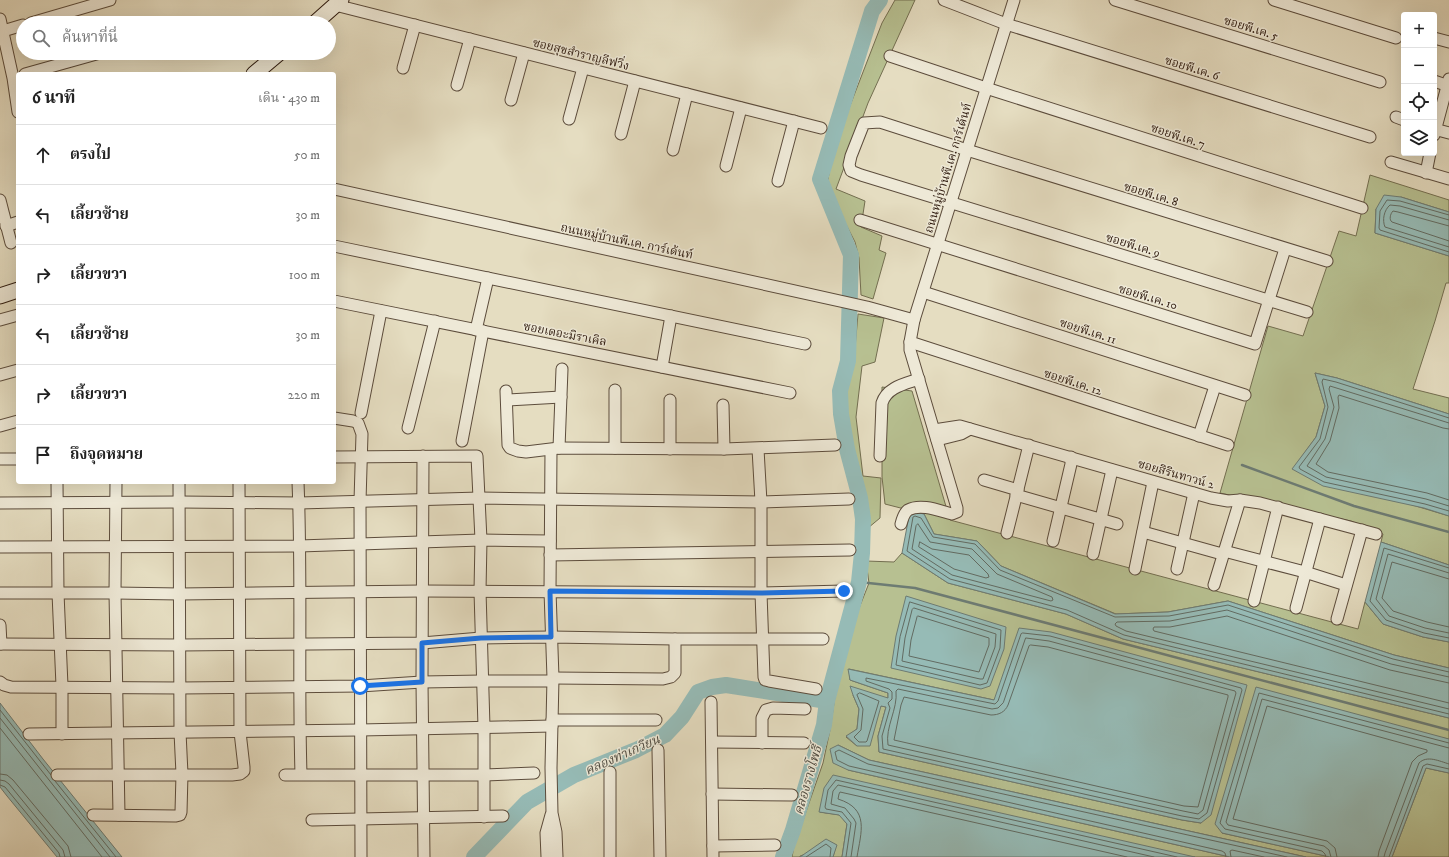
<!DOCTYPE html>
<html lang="th">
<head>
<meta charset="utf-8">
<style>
	:root { --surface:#fff; --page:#f2f2f2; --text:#222; --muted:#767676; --line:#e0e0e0 }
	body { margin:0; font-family:"IM FELL DW Pica","Noto Serif Thai",serif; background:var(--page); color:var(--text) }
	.controls { position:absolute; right:12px; top:12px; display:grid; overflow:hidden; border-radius:4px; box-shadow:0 4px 16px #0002 }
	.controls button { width:36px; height:36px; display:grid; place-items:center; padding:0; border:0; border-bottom:1px solid var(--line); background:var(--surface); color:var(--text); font:20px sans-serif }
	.stop { position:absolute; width:12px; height:12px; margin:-9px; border:3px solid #1a73e8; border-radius:50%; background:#fff }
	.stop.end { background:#1a73e8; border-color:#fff; box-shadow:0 1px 4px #0008 }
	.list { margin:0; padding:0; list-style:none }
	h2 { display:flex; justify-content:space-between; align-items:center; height:52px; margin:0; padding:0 16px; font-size:17px }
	h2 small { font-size:13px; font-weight:400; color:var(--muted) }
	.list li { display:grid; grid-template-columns:26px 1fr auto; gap:12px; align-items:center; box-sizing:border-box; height:60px; padding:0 16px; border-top:1px solid var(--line) }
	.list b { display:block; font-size:15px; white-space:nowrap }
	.list em { font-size:13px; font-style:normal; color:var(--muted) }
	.icon { flex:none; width:22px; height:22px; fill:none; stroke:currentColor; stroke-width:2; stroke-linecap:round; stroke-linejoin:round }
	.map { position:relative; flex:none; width:1449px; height:857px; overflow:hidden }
	.search { position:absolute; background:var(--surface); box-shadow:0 4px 16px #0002; left:16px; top:16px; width:320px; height:44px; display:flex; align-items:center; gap:10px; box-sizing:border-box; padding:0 14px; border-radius:22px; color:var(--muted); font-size:15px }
	.panel { position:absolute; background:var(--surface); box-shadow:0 4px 16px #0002; left:16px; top:72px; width:320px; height:412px; border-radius:4px }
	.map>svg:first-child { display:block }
	.green { fill:#b7c091; stroke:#736e50; fill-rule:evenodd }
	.water { fill:#96bbb6; stroke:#6d7b73 }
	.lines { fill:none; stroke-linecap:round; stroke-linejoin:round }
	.shore { stroke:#626b62; stroke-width:1 }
	.stream { stroke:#6d7b73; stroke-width:2.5 }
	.river { stroke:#96bbb6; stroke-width:16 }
	.street-casing { stroke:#5c4c3c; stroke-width:13 }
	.secondary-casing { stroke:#2f1b0f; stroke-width:17 }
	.street { stroke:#eee9d7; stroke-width:11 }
	.secondary { stroke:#eee9d7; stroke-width:15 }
	.route { stroke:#1a73e8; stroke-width:5 }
	.labels { text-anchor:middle; stroke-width:3; stroke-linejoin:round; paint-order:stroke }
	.street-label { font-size:12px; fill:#2f1b0f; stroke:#eee9d7 }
	.water-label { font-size:13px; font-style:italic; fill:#4e4b41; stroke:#eee9d7 }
</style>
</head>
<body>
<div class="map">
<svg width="1449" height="857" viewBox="0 0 1449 857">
	<rect width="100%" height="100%" fill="#e5ddc1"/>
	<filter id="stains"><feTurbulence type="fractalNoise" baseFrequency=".005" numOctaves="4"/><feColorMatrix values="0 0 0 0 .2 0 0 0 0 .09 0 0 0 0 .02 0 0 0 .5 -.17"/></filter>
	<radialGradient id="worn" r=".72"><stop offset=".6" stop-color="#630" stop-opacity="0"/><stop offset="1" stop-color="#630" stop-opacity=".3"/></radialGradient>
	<g class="green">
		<polygon points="895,0 915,0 868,103 836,189 865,201 861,227 882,236 879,250 886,253 873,299 861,295 859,258 855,242 832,197 828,179 834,147 882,23"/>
		<polygon points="1370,175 1449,200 1449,212 1401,197 1376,209 1375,233 1449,256 1449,283 1446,283 1435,321 1413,389 1449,398 1449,414 1337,378 1315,373 1325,406 1316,437 1293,469 1449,516 1449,565 1381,542 1383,534 1351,521 1220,493 1268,326 1303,336 1339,231 1356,236"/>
		<polygon points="858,314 884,318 875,362 862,366 856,417 863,476 881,478 880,518 868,528 860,483 846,429 846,384 854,359"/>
		<polygon points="882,387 912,391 950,520 1358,629 1365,602 1383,624 1423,637 1449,642 1449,668 1394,655 1228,601 1168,612 1116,614 1001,566 977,541 934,534 924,514 885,504 882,477"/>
		<path d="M 902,553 L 948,583 L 1066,614 L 1123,639 L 1449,718 L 1449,739 L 1443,738 L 1222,833 L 1330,857 L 1306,857 L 869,760 L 838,745 L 848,770 L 1230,857 L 1195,857 L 820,812 L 840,815 L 847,824 L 842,857 L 833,857 L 836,845 L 800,856 L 800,857 L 792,857 L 794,846 L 823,763 L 830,730 L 840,663 L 852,626 L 869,583 L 866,561 L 894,562 ZM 849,669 L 994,700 L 1201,823 L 1182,820 L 879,752 L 878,736 L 886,707 L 881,706 L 857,746 L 846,737 L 857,729 L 859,709 L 853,695 L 888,699 L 888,693 L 850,680 Z"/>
		<polygon points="1426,768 1449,773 1449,857 1392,857"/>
	</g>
	<g class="water">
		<polygon points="1384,195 1401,197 1449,212 1449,256 1375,233 1376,209"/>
		<polygon points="1315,373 1337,378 1449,414 1449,516 1424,508 1323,486 1292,469 1316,437 1325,406"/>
		<polygon points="910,511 924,514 934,534 977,541 1001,566 1115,614 1168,612 1228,601 1394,655 1449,668 1449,718 1123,639 1066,614 948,583 902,553"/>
		<polygon points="1381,542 1449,565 1449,642 1423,637 1383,624 1365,602"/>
		<polygon points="906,596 1006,627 1004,649 990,686 981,689 891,668 896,636"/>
		<polygon points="1019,628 1051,632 1247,685 1211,815 1201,823 1182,820 879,752 878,736 886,707 881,706 870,746 857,746 846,736 857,729 859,709 853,695 850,686 888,698 888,693 850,680 848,669 994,700"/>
		<polygon points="1256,687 1449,739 1449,773 1426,768 1392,857 1330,857 1222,833 1215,824"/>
		<polygon points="0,703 43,759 122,857 57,857 7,796 0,787"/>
		<polygon points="838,745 869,760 1306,857 1230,857 848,770 833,763 830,749"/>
		<polygon points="833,775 1195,857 842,857 847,824 839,815 819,812 824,788"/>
		<polygon points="826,839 837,845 833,857 800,857"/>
	</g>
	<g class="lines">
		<g class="shore">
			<polyline points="1449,215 1400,201 1387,200 1380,211 1379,228 1380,230 1449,252"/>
			<path d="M 1449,220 L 1400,206 L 1390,205 C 1384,210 1382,220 1385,227 L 1449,247"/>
			<path d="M 1449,226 L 1398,212 L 1393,211 C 1390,214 1389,220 1392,222 L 1449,241"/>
			<polyline points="1449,418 1336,382 1323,379 1322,382 1328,407 1320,439 1299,467 1300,469 1324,482 1425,504 1449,511"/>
			<polyline points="1449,423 1330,386 1329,389 1334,407 1325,439 1307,466 1326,477 1426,499 1449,506"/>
			<polyline points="1449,429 1443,428 1339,395 1338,397 1339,408 1330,441 1316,464 1328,472 1427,493 1449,500"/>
			<polygon points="918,524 930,542 972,549 997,574 1052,597 1053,600 1051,601 952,575 912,549 916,526"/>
			<polygon points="920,542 932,549 969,555 988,574 989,577 986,578 954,569 919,547"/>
			<polyline points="1449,568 1384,548 1370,601 1386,620 1424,633 1449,638"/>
			<polyline points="1449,573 1388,554 1376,599 1389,616 1425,628 1449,633"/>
			<polyline points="1449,579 1392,562 1382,598 1393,611 1427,622 1449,627"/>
			<polygon points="910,602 1001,630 1000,648 987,683 980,685 896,665 900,637"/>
			<polygon points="914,608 996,634 995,647 983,679 980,679 902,661 905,638 912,610"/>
			<polygon points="918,616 989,638 989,645 979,672 909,656 911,640 917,617"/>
			<polygon points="1023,633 1050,636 1241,688 1242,690 1207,813 1199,819 1182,816 883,749 882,736 890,708 888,703 892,699 892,692 889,689 866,681 866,678 995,704 998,701 1021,634"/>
			<path d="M 1026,638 L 1049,641 L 1235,691 L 1236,693 L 1203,810 L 1198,814 L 1183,811 L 888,745 C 885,727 898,709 896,691 L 898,689 L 992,709 L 998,708 L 1003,703 Z"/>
			<path d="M 1031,645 L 1048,647 L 1228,695 L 1228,697 L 1198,807 L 1184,806 L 894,740 L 901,705 L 904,697 L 991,715 C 999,715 1005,712 1008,705 L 1029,646 Z"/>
			<polyline points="1449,672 1393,659 1228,605 1169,616 1115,617 1000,570 975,544 933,537 921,518 915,516 913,517 907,551 950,579 1067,610 1124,635 1449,714"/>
			<polyline points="1449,677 1391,664 1227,610 1170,621 1117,622 1115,624 1116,626 1126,631 1449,709"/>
			<polyline points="1449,683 1390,670 1227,616 1170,627 1154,627 1153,629 1154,631 1449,703"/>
			<polygon points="860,693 879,701 867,741 866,742 859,742 854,737 861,730 863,709 857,695"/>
			<polyline points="0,710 51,775"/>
			<polyline points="0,718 110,857"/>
			<polyline points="0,728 102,857"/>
			<polyline points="0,774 7,775 13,780 68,846 71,857"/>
			<polyline points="0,780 5,781 9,784 63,850 65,857"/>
			<polyline points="55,781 116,857"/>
			<polyline points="0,785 5,787 59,853 60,857"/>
			<polyline points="806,857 826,844 831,848 830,857"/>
			<polyline points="846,857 851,823 842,812 826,809 825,807 828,790 836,780 1177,857"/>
			<polyline points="851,857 856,823 854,819 845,808 831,804 833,791 838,785 1154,857"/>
			<path d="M 857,857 C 861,832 870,809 838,799 L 839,794 L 840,792 L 1127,857"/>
			<polyline points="1226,857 1225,853 1222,851 849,766 837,760 835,752 839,750 868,764 1287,857"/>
			<polyline points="1231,857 1230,851 1232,850 1264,857"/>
			<polyline points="1326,857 1325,854 1322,851 1225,829 1220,823 1259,693 1449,743"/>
			<polyline points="1331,857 1329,850 1324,846 1228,825 1226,822 1262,699 1449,748"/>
			<polyline points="1337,857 1335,848 1327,841 1233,819 1267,706 1427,750 1427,752 1418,756 1412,762 1379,851 1378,857"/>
			<path d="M 1384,857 L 1385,853 L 1419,763 C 1427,755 1439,761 1449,764"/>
			<polyline points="1389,857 1423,766 1427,764 1449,769"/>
		</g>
		<g class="stream">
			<polyline points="1242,465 1354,506 1449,532"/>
			<polyline points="859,582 915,588 1449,730"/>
		</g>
		<g class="river">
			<polyline points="474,857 527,802 574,775 636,750 665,735 682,717 698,692 712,687 726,685 827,701"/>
			<polyline points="783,857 793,830 824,725 827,701 859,582 862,553 863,519 860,498 847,449 841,414 840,391 848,361 851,255 820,179 872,11 880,0"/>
		</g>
		<g class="street-casing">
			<g id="street">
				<polyline points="944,0 1006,24 1370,137"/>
				<polyline points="1115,0 1380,82"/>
				<polyline points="1274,0 1396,38"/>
				<polyline points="335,5 821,128"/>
				<polyline points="0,19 13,78 18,112"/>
				<polyline points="31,23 110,0"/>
				<polyline points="3,31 23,25"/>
				<polyline points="1434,38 1449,42"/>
				<polyline points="890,56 986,88 1362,208"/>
				<polyline points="403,68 415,25"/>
				<polyline points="25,74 100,53"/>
				<polyline points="1434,81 1449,86"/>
				<polyline points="457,85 470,39"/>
				<polyline points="511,100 524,53"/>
				<polyline points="1396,117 1404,120"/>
				<polyline points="569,119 583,68"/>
				<polyline points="1434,129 1449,133"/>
				<polyline points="621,134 635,81"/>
				<polyline points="1434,135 1449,79"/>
				<polyline points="673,150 687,94"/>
				<polyline points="1391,162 1449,179"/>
				<polyline points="726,166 741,108"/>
				<polyline points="1426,173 1430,153"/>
				<polyline points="778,181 794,121"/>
				<polyline points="334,189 867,307 914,320"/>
				<polyline points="0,200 11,243"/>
				<polyline points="860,220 1255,344 1285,249"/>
				<polyline points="6,226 18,222"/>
				<polyline points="334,246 805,344"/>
				<polyline points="923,292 1245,395"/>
				<polyline points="334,301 790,393"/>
				<polyline points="1307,312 861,175 851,171 849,165 851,156 864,123 880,122 967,150 1327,261"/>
				<polyline points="0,320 18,315"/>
				<polyline points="476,330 488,278"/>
				<polyline points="910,342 1228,445"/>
				<polyline points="662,367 671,316"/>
				<polyline points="0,375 18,370"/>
				<polyline points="506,391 508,445 510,448 518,451 526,452 559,448 724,449 835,445"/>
				<polyline points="507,400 561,397"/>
				<polyline points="723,405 724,449"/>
				<polyline points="361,413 381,311"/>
				<polyline points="334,418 353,421 358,423 362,434 360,501 361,857"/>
				<polyline points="0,426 18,421"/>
				<polyline points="408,428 435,321"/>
				<polyline points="934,430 960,426 1211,498 1228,501 1240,500 1260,503 1376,534"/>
				<polyline points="1199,436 1215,386"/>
				<polyline points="937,440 961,434 970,429"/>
				<polyline points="462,441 483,331"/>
				<polyline points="559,448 562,369"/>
				<polyline points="615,448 615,390"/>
				<polyline points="670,449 670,400"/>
				<polyline points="758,449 761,502 761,593 764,677 765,680 769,681 816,689"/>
				<polyline points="551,450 550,591 553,678 551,768 552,813 556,832 557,857"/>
				<polyline points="423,456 422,682 424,857"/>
				<path d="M 880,456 L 882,403 C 887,387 905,384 919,379"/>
				<polyline points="334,457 477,456 481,540 480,591 484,727 484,817"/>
				<polyline points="0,459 18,459"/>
				<polyline points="984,480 1018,490"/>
				<polyline points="57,482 58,593 62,686 62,734"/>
				<polyline points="116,482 115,593 119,815"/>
				<path d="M 298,482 C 302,579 298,677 301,774"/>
				<polyline points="1016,495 1117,524"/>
				<polyline points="0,503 180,502 299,503 480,498 761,502 849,499"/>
				<path d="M 901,524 C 902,520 904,513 908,510 C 921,503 940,511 952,514 L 957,512 L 957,508 L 910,350 L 910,342 L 914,320 L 1014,0"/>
				<polyline points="1143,532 1222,554"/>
				<polyline points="1007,533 1029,445"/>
				<polyline points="1053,541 1071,464 1071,457"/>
				<polyline points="0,547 299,546 481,540 550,541"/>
				<polyline points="1224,551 1305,572 1346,585"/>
				<polyline points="1093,554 1112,470"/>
				<polyline points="550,555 850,550"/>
				<polyline points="1135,569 1153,482"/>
				<polyline points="1177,569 1194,493"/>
				<polyline points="1214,585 1240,500"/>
				<polyline points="0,593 115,593 180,594 422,591 761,593 844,591"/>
				<polyline points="1254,601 1278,507"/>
				<polyline points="1296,608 1320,519"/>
				<polyline points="1337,619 1362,530"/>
				<polyline points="0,625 1,644"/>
				<polyline points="0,644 180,645 422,643 481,638 551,637 675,639 823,639"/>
				<polyline points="553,678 663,679 671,677 675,673 675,639"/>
				<polyline points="0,682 4,685 11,687 180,688 360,686 422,682 482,681 553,681"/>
				<polyline points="711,702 713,857"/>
				<polyline points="552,720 656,720"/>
				<polyline points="29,734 360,730 552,726"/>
				<polyline points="712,742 804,743"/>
				<polyline points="762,743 762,718 766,710 773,708 805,709"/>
				<polyline points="658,750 660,857"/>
				<polyline points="610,772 610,857"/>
				<polyline points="57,775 232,775 240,774 244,771 244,767 240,732 239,482"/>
				<polyline points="285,775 485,775 534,773"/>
				<polyline points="712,794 792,795"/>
				<polyline points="93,815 176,816 180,815 181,812 182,774 180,732 179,482"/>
				<polyline points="312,820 503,816"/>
				<polyline points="713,846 775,845"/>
				<polyline points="547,857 546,833 551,815"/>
			</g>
		</g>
		<g class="secondary-casing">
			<g id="secondary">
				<polyline points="315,23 341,0"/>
				<polyline points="254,74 279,53"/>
				<polyline points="0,296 18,290"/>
			</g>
		</g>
		<use href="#street" class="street"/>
		<use href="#secondary" class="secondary"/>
	</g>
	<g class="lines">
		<polyline class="route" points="360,686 422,682 422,643 481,638 551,637 550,591 761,593 844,591"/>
	</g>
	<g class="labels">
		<g class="street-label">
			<text transform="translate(1251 28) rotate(17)" y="4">ซอยพี.เค. 5</text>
			<text transform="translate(581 54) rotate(14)" y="4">ซอยสุขสำราญลีฟวิ่ง</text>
			<text transform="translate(1192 68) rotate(17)" y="4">ซอยพี.เค. 6</text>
			<text transform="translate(1178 136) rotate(18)" y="4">ซอยพี.เค. 7</text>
			<text transform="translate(948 168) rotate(-73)" y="4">ถนนหมู่บ้านพี.เค. การ์เด้นท์</text>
			<text transform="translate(1151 194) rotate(17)" y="4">ซอยพี.เค. 8</text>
			<text transform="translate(627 241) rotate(12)" y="4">ถนนหมู่บ้านพี.เค. การ์เด้นท์</text>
			<text transform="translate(1133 245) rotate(17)" y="4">ซอยพี.เค. 9</text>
			<text transform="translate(1148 297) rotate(17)" y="4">ซอยพี.เค. 10</text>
			<text transform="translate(1088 331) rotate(18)" y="4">ซอยพี.เค. 11</text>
			<text transform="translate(565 334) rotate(11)" y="4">ซอยเดอะมิราเคิล</text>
			<text transform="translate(1073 382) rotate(18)" y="4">ซอยพี.เค. 12</text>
			<text transform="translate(1176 474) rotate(16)" y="4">ซอยสิรินทาวน์ 2</text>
		</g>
		<g class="water-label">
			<text transform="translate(622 754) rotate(-24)" y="5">คลองท่าเกวียน</text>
			<text transform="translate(807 780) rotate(-74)" y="5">คลองรางโพธิ์</text>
		</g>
	</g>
	<rect width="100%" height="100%" filter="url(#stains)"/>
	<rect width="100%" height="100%" fill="url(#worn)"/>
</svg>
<div class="controls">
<button>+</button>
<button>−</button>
<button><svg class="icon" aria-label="locate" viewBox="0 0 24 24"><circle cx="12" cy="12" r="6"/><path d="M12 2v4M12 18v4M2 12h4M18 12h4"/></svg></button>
<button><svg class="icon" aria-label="layers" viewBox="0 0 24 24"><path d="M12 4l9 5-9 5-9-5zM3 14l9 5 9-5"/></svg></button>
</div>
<div class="stop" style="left:360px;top:686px"></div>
<div class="stop end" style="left:844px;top:591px"></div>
<div class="search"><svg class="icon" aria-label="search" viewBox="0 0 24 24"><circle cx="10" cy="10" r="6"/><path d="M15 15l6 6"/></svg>ค้นหาที่นี่</div>
<section class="panel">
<h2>6 นาที<small>เดิน · 430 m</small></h2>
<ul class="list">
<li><svg class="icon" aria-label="ahead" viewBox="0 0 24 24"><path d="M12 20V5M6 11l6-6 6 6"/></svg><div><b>ตรงไป</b></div><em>50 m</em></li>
<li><svg class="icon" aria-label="left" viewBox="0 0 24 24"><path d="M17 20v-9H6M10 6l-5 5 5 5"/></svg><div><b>เลี้ยวซ้าย</b></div><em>30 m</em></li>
<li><svg class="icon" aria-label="right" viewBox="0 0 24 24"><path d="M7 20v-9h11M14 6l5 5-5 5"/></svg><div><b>เลี้ยวขวา</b></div><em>100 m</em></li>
<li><svg class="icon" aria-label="left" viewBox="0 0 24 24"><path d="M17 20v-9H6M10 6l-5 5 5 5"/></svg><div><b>เลี้ยวซ้าย</b></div><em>30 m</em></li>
<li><svg class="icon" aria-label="right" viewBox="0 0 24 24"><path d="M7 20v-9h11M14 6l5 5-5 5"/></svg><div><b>เลี้ยวขวา</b></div><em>220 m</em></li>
<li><svg class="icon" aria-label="arrive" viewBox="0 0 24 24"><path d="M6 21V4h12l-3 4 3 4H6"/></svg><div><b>ถึงจุดหมาย</b></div></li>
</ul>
</section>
</div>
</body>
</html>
